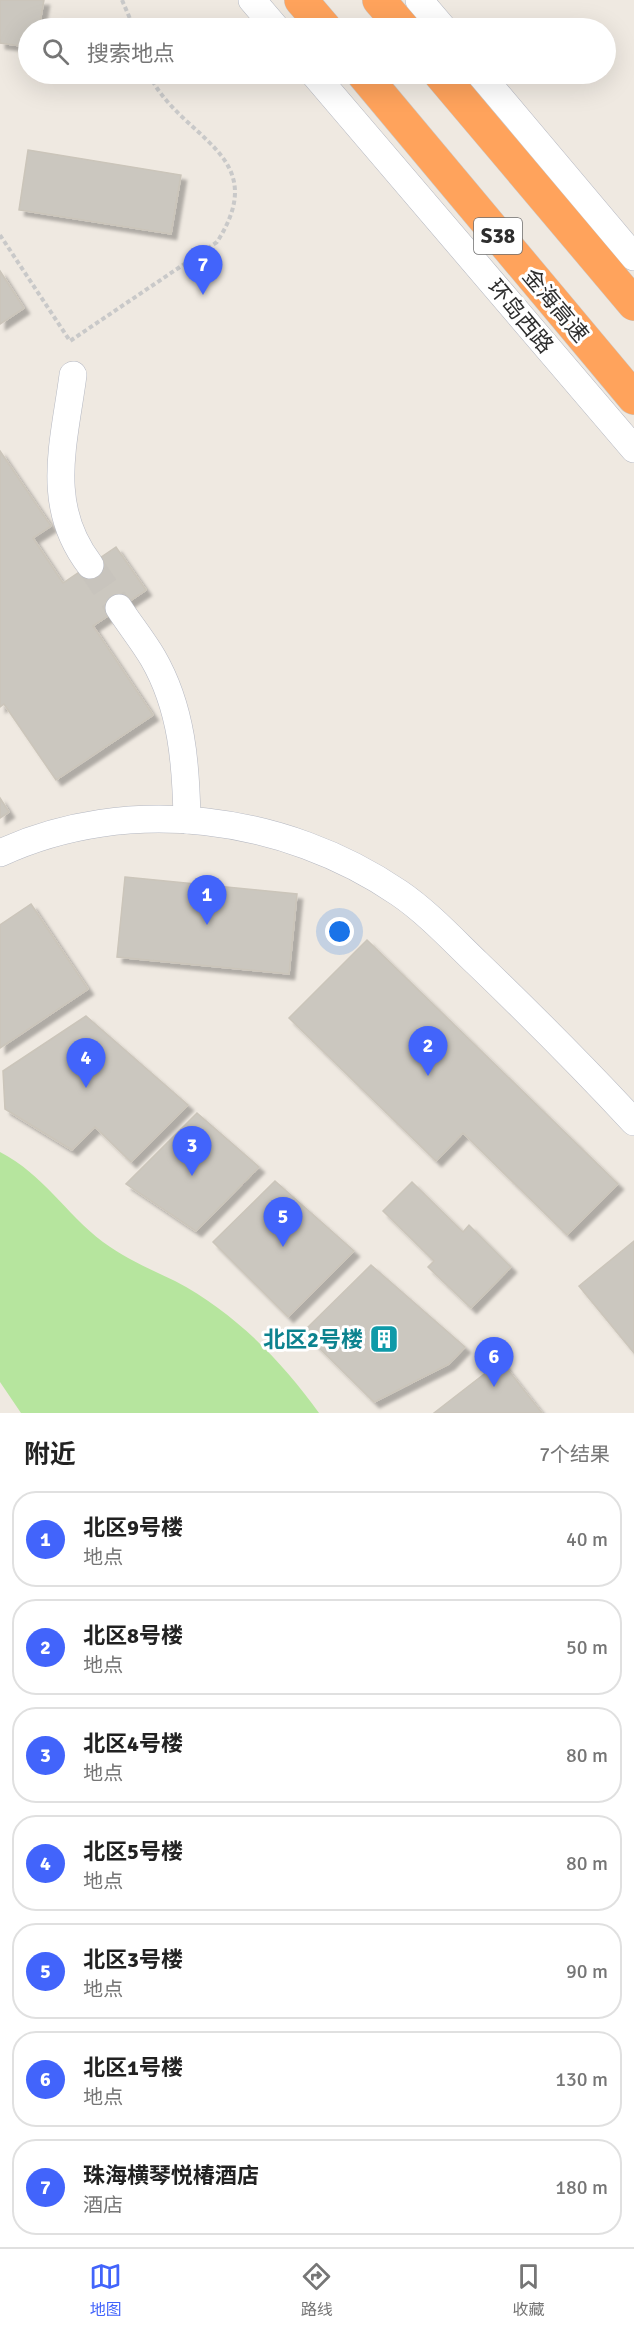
<!DOCTYPE html>
<html lang="zh">
<head>
<meta charset="utf-8">
<style>
	:root { --surface:#fff; --page:#f2f2f2; --text:#222; --muted:#767676; --line:#e0e0e0; --accent:#4264fb }
	body { margin:0; font-family:Signika,"Noto Sans SC",sans-serif; background:var(--page); color:var(--text) }
	.you { position:absolute; left:340px; top:932px; width:21px; height:21px; margin:-15px; border:4px solid #fff; border-radius:50%; background:#1a73e8; box-shadow:0 0 0 9px #1a73e833 }
	.badge { display:grid; place-items:center; width:39px; height:39px; border-radius:50%; background:var(--accent); color:#fff; font-size:20px; font-weight:700 }
	.pin { position:absolute; translate:-50% -50px; filter:drop-shadow(0 2px 3px #0008) }
	.pin::after { content:''; position:absolute; top:32px; width:21px; height:18px; background:inherit; clip-path:polygon(0 0,100% 0,50% 100%) }
	.list { margin:0; padding:0; list-style:none }
	h2 { display:flex; justify-content:space-between; align-items:center; height:78px; margin:0; padding:0 24px; font-size:26px }
	h2 small { font-size:20px; font-weight:400; color:var(--muted) }
	.list li { display:grid; grid-template-columns:39px 1fr auto; gap:18px; align-items:center; box-sizing:border-box; height:96px; margin:0 12px 12px; padding:0 12px; border:2px solid var(--line); border-radius:24px }
	.list b { display:block; font-size:22px; white-space:nowrap }
	.list p { margin:0; font-size:20px; white-space:nowrap; color:var(--muted) }
	.list em { font-size:20px; font-style:normal; color:var(--muted) }
	.icon { flex:none; width:33px; height:33px; fill:none; stroke:currentColor; stroke-width:2; stroke-linecap:round; stroke-linejoin:round }
	.map { position:relative; flex:none; width:634px; height:1413px; overflow:hidden }
	.search { position:absolute; background:var(--surface); box-shadow:0 6px 24px #0002; left:18px; right:18px; top:18px; height:66px; display:flex; align-items:center; gap:15px; box-sizing:border-box; padding:0 21px; border-radius:33px; color:var(--muted); font-size:22px }
	.sheet { height:834px; background:var(--surface) }
	nav { display:flex; justify-content:space-around; align-items:center; box-sizing:border-box; height:84px; border-top:2px solid var(--line); background:var(--surface); font-size:16px; color:var(--muted) }
	nav a { display:grid; justify-items:center; gap:3px }
	nav .on { color:var(--accent) }
	.map>svg:first-child { display:block }
	.green { fill:#b6e59e }
	.building { fill:#cbc7bf; stroke:#cbc5ba; stroke-width:1.5; filter:url(#shadow) }
	.lines { fill:none; stroke-linecap:round; stroke-linejoin:round }
	.minor-tunnel { stroke:#c8c4bd; stroke-width:27; stroke-dasharray:27 14; stroke-linecap:butt }
	.minor-casing { stroke:#b4b7c1; stroke-width:28 }
	.highway-casing { stroke:#c9c9c9; stroke-width:34 }
	.path { stroke:#c9c9c9; stroke-width:4; stroke-dasharray:4.5 3; stroke-linecap:butt }
	.minor { stroke:#fff; stroke-width:27 }
	.highway { stroke:#ffa35c; stroke-width:33 }
	.labels { text-anchor:middle; stroke-width:6; stroke-linejoin:round; paint-order:stroke }
	.shield { fill:#fff; stroke:#6d6d6d; stroke-width:1.5 }
	.shield-label { font-size:21px; font-weight:bold; fill:#2e2e2e }
	.street-label { font-size:22px; fill:#2e2e2e; stroke:#fff }
	.culture-label { font-size:22px; font-weight:bold; fill:#0d838f; stroke:#fff; text-anchor:end }
</style>
</head>
<body>
<div class="map">
<svg width="634" height="1413" viewBox="0 0 634 1413">
	<defs>
		<filter id="shadow"><feDropShadow dx="5.5" dy="5.5" stdDeviation="1.5" flood-color="#0004"/></filter>
	</defs>
	<rect width="100%" height="100%" fill="#efe9e1"/>
	<path class="green" d="M 0,1152 C 44,1175 65,1213 103,1242 C 126,1259 150,1269 175,1281 C 234,1312 281,1360 319,1413 L 21,1413 L 0,1382 Z"/>
	<g class="building">
		<polygon points="0,0 44,0 39,28 28,28 28,47 0,43"/>
		<polygon points="28,150 181,175 171,234 19,210"/>
		<polygon points="0,271 24,308 0,324"/>
		<polygon points="0,451 51,526 33,538 63,583 116,547 146,590 93,626 153,715 56,780 4,704 0,707"/>
		<polygon points="0,798 9,812 0,818"/>
		<polygon points="125,877 297,894 289,974 117,957"/>
		<polygon points="31,904 88,989 0,1048 0,925"/>
		<polygon points="367,940 618,1184 567,1235 463,1133 436,1161 289,1018"/>
		<polygon points="86,1016 188,1105 131,1162 95,1127 72,1150 5,1109 3,1071"/>
		<polygon points="197,1113 259,1167 196,1231 126,1184"/>
		<polygon points="275,1181 354,1251 288,1317 213,1242"/>
		<polygon points="412,1182 463,1232 469,1225 511,1267 471,1308 428,1267 434,1261 383,1211"/>
		<polygon points="634,1241 634,1353 579,1286"/>
		<polygon points="371,1265 465,1347 449,1364 374,1402 303,1332"/>
		<polygon points="501,1361 542,1413 434,1413"/>
	</g>
	<g class="lines">
		<polyline class="minor-tunnel" points="90,565 119,608"/>
		<g class="minor-casing">
			<g id="minor">
				<polyline points="252,0 276,28"/>
				<polyline points="419,0 443,28"/>
				<polyline points="314,74 634,449"/>
				<polyline points="480,74 634,257"/>
				<path d="M 73,375 C 64,444 44,505 90,565"/>
				<path d="M 119,608 C 130,625 143,641 153,658 C 182,708 186,764 187,820"/>
				<path d="M 0,853 C 128,794 285,815 399,893 C 427,912 453,940 477,963 C 531,1015 583,1067 634,1122"/>
			</g>
		</g>
		<g class="highway-casing">
			<g id="highway">
				<polyline points="301,0 325,28"/>
				<polyline points="379,0 403,28"/>
				<polyline points="363,74 634,398"/>
				<polyline points="440,74 634,304"/>
			</g>
		</g>
		<g class="path">
			<polyline points="122,0 134,28"/>
			<path d="M 0,235 L 70,341 L 217,242 C 274,153 180,140 149,74"/>
		</g>
		<use href="#minor" class="minor"/>
		<use href="#highway" class="highway"/>
	</g>
	<defs>
		<g id="building-square" transform="scale(1.5)"><rect x="-9" y="-9" width="18" height="18" rx="4" fill="#0f9aa8" stroke="#fff"/><path d="M-4-6H4V6H1V3H-1V6H-4ZM-2.5-4.3h1.7v1.8h-1.7ZM.8-4.3h1.7v1.8H.8ZM-2.5-1h1.7V.8h-1.7ZM.8-1h1.7V.8H.8Z" fill="#fff"/></g>
	</defs>
	<g fill-rule="evenodd">
		<use href="#building-square" x="384" y="1339"/>
	</g>
	<g class="labels">
		<rect class="shield" x="474" y="218" width="48" height="36" rx="4.5"/>
		<g class="shield-label">
			<text x="498" y="243">S38</text>
		</g>
		<g class="street-label">
			<text transform="translate(556 305) rotate(50)" y="8">金海高速</text>
			<text transform="translate(521 316) rotate(50)" y="8">环岛西路</text>
		</g>
		<g class="culture-label">
			<text x="363" y="1347">北区2号楼</text>
		</g>
	</g>
</svg>
<div class="you"></div>
<div class="pin badge" style="left:207px;top:925px">1</div>
<div class="pin badge" style="left:428px;top:1076px">2</div>
<div class="pin badge" style="left:192px;top:1176px">3</div>
<div class="pin badge" style="left:86px;top:1088px">4</div>
<div class="pin badge" style="left:283px;top:1247px">5</div>
<div class="pin badge" style="left:494px;top:1387px">6</div>
<div class="pin badge" style="left:203px;top:295px">7</div>
<div class="search"><svg class="icon" aria-label="search" viewBox="0 0 24 24"><circle cx="10" cy="10" r="6"/><path d="M15 15l6 6"/></svg>搜索地点</div>
</div>
<section class="sheet">
<h2>附近<small>7个结果</small></h2>
<ul class="list">
<li><span class="badge">1</span><div><b>北区9号楼</b><p>地点</p></div><em>40 m</em></li>
<li><span class="badge">2</span><div><b>北区8号楼</b><p>地点</p></div><em>50 m</em></li>
<li><span class="badge">3</span><div><b>北区4号楼</b><p>地点</p></div><em>80 m</em></li>
<li><span class="badge">4</span><div><b>北区5号楼</b><p>地点</p></div><em>80 m</em></li>
<li><span class="badge">5</span><div><b>北区3号楼</b><p>地点</p></div><em>90 m</em></li>
<li><span class="badge">6</span><div><b>北区1号楼</b><p>地点</p></div><em>130 m</em></li>
<li><span class="badge">7</span><div><b>珠海横琴悦椿酒店</b><p>酒店</p></div><em>180 m</em></li>
</ul>
</section>
<nav>
<a class="on"><svg class="icon" aria-label="map" viewBox="0 0 24 24"><path d="M3 6l6-2 6 2 6-2v14l-6 2-6-2-6 2zM9 4v14M15 6v14"/></svg>地图</a>
<a><svg class="icon" aria-label="directions" viewBox="0 0 24 24"><path d="M12 3l9 9-9 9-9-9zM9 14v-3h6M13 9l2 2-2 2"/></svg>路线</a>
<a><svg class="icon" aria-label="saved" viewBox="0 0 24 24"><path d="M7 4h10v16l-5-4-5 4z"/></svg>收藏</a>
</nav>
</body>
</html>
